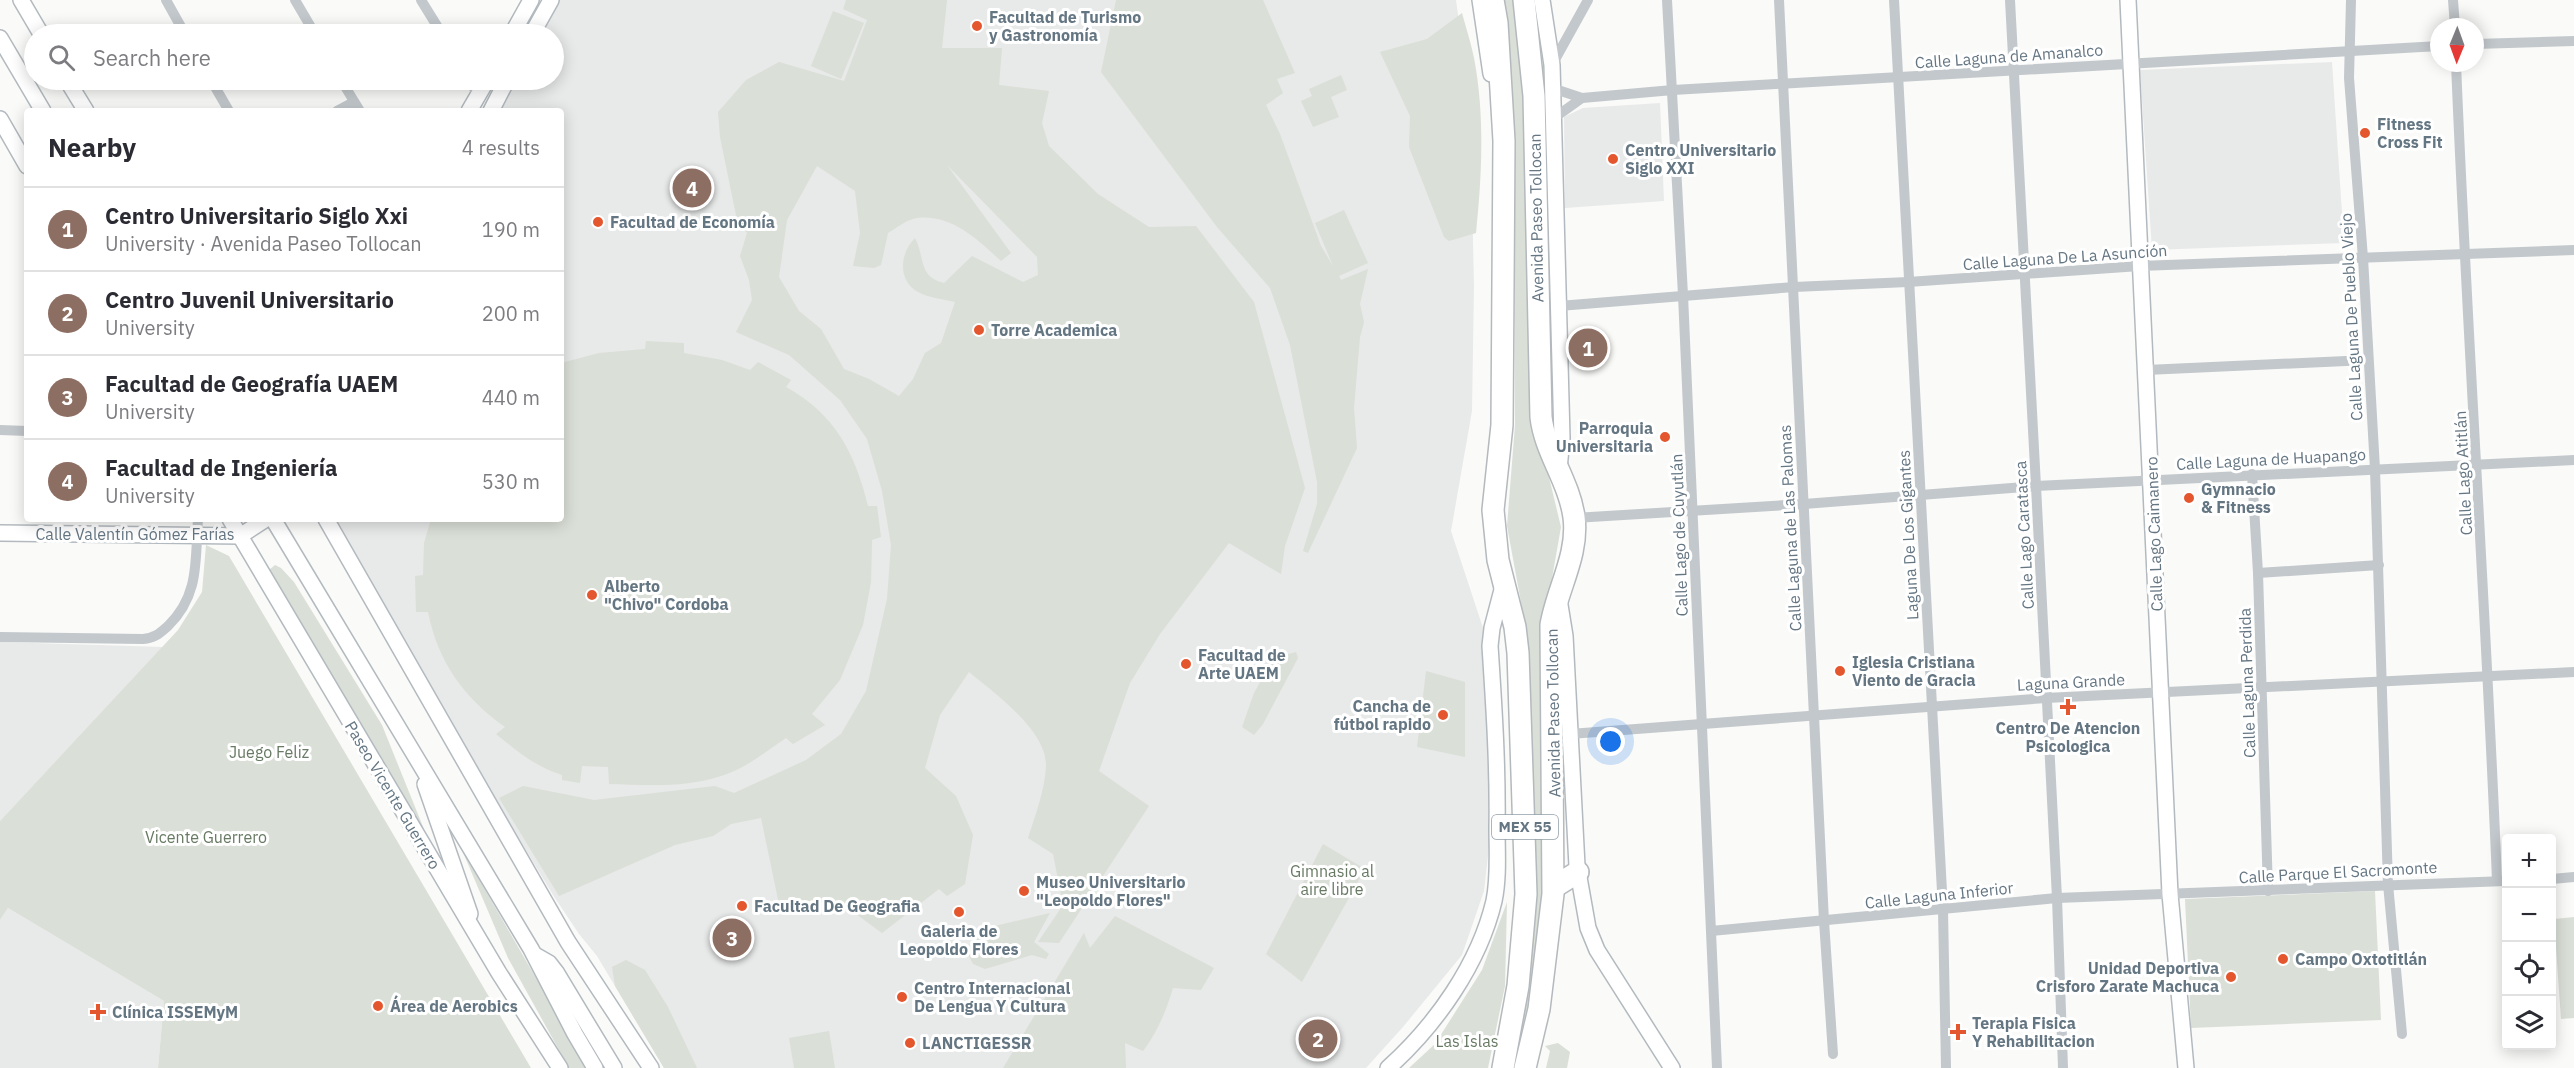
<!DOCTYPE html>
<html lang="en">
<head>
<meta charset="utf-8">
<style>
	:root { --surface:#fff; --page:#f2f2f3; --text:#2b2b33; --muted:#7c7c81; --line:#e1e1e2; --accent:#111827 }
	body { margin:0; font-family:"IBM Plex Sans",sans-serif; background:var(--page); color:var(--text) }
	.controls { position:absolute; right:18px; bottom:18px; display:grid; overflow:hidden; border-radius:6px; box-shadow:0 3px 15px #0003 }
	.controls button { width:54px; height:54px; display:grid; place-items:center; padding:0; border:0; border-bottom:2px solid var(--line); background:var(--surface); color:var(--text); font:30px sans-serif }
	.compass { position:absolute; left:2430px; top:18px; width:54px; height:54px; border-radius:50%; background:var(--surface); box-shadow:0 3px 15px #0003; rotate:181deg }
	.you { position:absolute; left:1611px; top:742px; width:21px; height:21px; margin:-15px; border:4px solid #fff; border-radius:50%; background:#1a73e8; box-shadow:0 0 0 9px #1a73e833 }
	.badge { display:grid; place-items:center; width:39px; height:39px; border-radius:50%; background:var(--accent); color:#fff; font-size:20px; font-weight:700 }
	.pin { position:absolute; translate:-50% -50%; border:3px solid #fff; box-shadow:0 2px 6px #0006 }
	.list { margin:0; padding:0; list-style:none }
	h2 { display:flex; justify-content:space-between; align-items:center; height:78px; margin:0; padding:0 24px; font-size:26px }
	h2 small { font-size:20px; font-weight:400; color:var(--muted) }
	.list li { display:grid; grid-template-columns:39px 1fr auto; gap:18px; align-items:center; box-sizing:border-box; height:84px; padding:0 24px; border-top:2px solid var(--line) }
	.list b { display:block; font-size:22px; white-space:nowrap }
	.list p { margin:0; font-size:20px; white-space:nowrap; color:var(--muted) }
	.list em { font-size:20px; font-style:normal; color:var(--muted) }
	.icon { flex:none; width:33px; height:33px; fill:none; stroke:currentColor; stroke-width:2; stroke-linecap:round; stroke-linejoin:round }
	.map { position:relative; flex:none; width:2574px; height:1068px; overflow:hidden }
	.search { position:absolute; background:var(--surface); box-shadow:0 3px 15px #0003; left:24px; top:24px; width:540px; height:66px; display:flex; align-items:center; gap:15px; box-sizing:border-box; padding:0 21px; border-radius:33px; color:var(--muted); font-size:22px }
	.panel { position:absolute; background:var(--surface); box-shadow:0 3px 15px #0003; left:24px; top:108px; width:540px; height:414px; border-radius:6px }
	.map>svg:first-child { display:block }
	.built { fill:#e8e9e9 }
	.green { fill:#dadfd7; fill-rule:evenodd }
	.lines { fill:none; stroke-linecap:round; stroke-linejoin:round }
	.secondary-casing { stroke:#b3babf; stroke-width:18 }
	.highway-casing { stroke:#b4b9bd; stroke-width:24 }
	.street { stroke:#c3c8cc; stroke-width:10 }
	.secondary { stroke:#fff; stroke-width:15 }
	.highway { stroke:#fff; stroke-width:21 }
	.poi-dot { fill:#e4572e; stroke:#fff; stroke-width:2 }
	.labels { text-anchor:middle; stroke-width:6; stroke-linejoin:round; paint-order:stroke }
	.shield { fill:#fff; stroke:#939fa8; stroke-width:1.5 }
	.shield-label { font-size:15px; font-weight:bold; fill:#657683 }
	.poi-label { font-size:16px; font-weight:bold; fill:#657683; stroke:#fff; text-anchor:start }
	.street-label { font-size:16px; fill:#657683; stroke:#fff }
	.park-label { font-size:16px; fill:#687a64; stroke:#fff }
</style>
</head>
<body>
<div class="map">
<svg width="2574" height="1068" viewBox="0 0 2574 1068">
	<rect width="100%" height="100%" fill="#fafaf8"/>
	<g class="built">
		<polygon points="559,0 1456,0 1470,103 1474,286 1472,411 1451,531 1486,637 1489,847 1484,891 1462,955 1403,1027 1366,1068 664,1068 597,956 579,934 553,895 326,519 561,519 561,111 500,111 516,80 554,80 554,34 541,34"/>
		<polygon points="2332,62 2344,243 2152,250 2140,70"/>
		<polygon points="1660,103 1664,201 1565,208 1564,117 1583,108"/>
		<polygon points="0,642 163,647 0,821"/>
		<polygon points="8,908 164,1001 158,1068 0,1068 0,920"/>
	</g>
	<g class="green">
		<path d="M 846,0 L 947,0 L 942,48 L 1002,48 L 999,85 L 1049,91 L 1042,123 L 1049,146 L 1098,194 L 1149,227 L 1196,226 L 1254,302 L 1305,488 L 1285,546 L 1281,574 L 1229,543 L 1160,634 L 1130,683 L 1099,771 L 1149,806 L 1059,943 L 1038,942 L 1063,905 L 1053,854 L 1028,838 C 1035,816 1045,790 1046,766 C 1047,730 994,693 969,672 L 940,715 L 925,768 L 956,796 L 973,835 L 965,884 L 947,896 L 939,889 L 882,933 L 845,906 L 823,902 L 780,909 L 761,818 L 731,824 L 713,836 L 675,845 L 559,896 L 499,798 L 523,786 L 594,800 L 715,786 L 734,793 L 806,760 L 841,734 L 866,691 L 887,599 L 891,545 L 882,491 L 867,439 L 840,400 L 789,355 L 736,332 L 752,300 L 749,280 L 740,256 L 747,233 L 737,220 L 720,137 L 718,112 L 746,80 L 779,62 L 844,81 L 867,20 L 843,9 ZM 947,165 L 1037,257 L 1038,275 L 1023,282 L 972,256 L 944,283 C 918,277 925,257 915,238 C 900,253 897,280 918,292 C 929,298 943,299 955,302 L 941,343 L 925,353 L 913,379 L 899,396 L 869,379 L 844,369 L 821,329 L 799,311 L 779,277 L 787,220 L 817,166 L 855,191 L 860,233 L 853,266 L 874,268 L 881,265 L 888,233 C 896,228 908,219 917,218 C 952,214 978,240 1001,261 L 1011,253 Z"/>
		<polygon points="1116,0 1263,0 1295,73 1277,79 1283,93 1266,105 1280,134 1321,246 1333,266 1315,223 1344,210 1368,263 1339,276 1341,280 1368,269 1360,304 1364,322 1360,337 1354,408 1357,448 1308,553 1303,551 1317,504 1317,482 1290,345 1270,288 1217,227 1101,72"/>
		<polygon points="1501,0 1517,0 1521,36 1538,432 1561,527 1543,629 1543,959 1518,1068 1508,1068 1532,913 1527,635 1507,526 1515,425 1514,190"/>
		<polygon points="833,11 864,23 841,79 811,66"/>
		<path d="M 1462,13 C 1466,28 1471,43 1474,58 C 1485,115 1482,176 1476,233 L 1449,241 L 1444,237 L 1409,147 L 1410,116 L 1380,52 L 1427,39 Z"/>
		<polygon points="1341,75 1347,90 1331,97 1339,117 1313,127 1301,101 1312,96 1309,89"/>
		<path d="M 646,341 L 684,343 L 684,353 L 722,360 L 750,370 L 758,362 L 791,380 L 786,387 C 835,414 855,453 868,506 L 877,506 L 881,537 L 872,540 L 871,582 L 863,625 L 840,680 L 812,714 L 825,725 L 793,744 L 786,738 C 765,752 745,769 721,776 C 686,788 646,785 609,784 L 608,767 L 582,766 L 580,783 L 562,780 L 562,775 C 536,767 517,751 496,734 L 505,727 C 464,698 438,662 428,612 L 416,612 L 415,576 L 423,575 L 424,543 L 431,519 L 561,519 L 561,363 L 599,353 L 645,349 Z"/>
		<polygon points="206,545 229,556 531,1068 158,1068 164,1001 8,908 0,920 0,821 178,630 202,592"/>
		<polygon points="275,565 281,568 294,582 382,725 436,859 269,570"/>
		<polygon points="1296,652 1298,658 1263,724 1254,735 1242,727 1254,693 1274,658"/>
		<polygon points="1426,671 1465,682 1465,757 1417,747"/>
		<polygon points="1323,844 1365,869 1302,982 1266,954"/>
		<polygon points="462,850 588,1068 569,1068 508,958"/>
		<polygon points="2375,891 2381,1020 2191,1028 2185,899"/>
		<polygon points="1507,902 1505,986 1488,1068 1409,1068 1435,1044 1482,970"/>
		<polygon points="1050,913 1034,942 1049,954 1046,959 1032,955 985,969 973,964 968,954 974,931"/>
		<path d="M 1115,916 L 1214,968 L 1201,990 L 1173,988 C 1166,1011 1158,1031 1143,1051 L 1125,1043 L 1126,1068 L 1003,1068 L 1084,933 L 1090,948 Z"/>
		<polygon points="2574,917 2574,1018 2561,1019 2554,919"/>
		<polygon points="626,960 645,970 668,1007 697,1068 664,1068 615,986 612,967"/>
		<polygon points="829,1031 835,1068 794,1068 789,1038"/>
		<polygon points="1558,1043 1570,1052 1567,1068 1546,1068 1550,1051 1545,1046"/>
	</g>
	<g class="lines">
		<g class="secondary-casing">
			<g id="secondary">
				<polyline points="21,0 41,34"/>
				<polyline points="1480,0 1491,74"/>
				<polyline points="1542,0 1552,65 1562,438 1559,469"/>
				<polyline points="2128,0 2170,894 2186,1068"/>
				<polyline points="512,34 531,0"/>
				<polyline points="532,34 551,0"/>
				<polyline points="0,38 43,111"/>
				<polyline points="67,80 86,111"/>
				<polyline points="469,111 487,80"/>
				<polyline points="491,111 507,80"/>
				<polyline points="0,119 27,166"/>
				<polyline points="230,519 499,973 560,1068"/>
				<polyline points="273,519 531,949 575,1034 595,1068"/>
				<polyline points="326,519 568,942 651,1068"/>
				<polyline points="0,533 240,536 266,519"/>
				<polyline points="1559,599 1565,636 1577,866 1588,928 1597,950 1672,1068"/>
				<polyline points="425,784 470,914"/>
				<polyline points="535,955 549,963 556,972 614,1068"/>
				<path d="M 1388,1068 C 1436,1025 1479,964 1494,901 C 1499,877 1497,852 1497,828 C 1498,767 1494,707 1490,646 L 1492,628 L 1503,586"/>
			</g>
		</g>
		<g class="highway-casing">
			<g id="highway">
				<polyline points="1493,0 1497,23 1504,141 1502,425 1493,510 1498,560 1515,627 1518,653 1526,894 1518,986 1503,1068"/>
				<path d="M 1524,0 L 1534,96 L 1541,417 C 1545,452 1569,481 1574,517 C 1579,555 1557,589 1551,625 L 1553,894 L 1539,1009 L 1525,1068"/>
				<polyline points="1554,887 1578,872"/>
			</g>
		</g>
		<g class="street">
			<polyline points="166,0 185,34"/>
			<polyline points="295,0 315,34"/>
			<polyline points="421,0 442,34"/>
			<polyline points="1667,0 1683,295 1717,1068"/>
			<polyline points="1779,0 1824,921 1833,1054"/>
			<polyline points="1894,0 1943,910 1946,1068"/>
			<polyline points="2010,0 2036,486 2057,898 2063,1068"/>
			<polyline points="2351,0 2349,78 2363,258 2375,469 2388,884 2402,1034"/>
			<polyline points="2453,0 2455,27"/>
			<polyline points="2475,44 2574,41"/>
			<path d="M 2456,63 C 2467,336 2486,608 2497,881"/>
			<polyline points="1552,65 1588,0"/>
			<polyline points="211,80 229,111"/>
			<polyline points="341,80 360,111"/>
			<polyline points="469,80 478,95"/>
			<polyline points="1552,88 1582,98 1673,90 2439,46"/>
			<polyline points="337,111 354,102"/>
			<polyline points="1554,118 1582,98"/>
			<polyline points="1559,306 1794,287 1908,282 2140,266 2574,250"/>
			<polyline points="2146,370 2368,360"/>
			<polyline points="0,430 27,431"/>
			<polyline points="2252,474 2258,573 2268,891"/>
			<polyline points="1574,518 1804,504 2036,486 2574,460"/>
			<polyline points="2258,573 2379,565"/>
			<path d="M 0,637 L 143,639 C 155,638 160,633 168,626 C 200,595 195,560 198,519"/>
			<polyline points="1570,734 2046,698 2574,672"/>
			<polyline points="2552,879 2574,877"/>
			<polyline points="1711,931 2057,898 2506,881"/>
		</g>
		<use href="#secondary" class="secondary"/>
		<use href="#highway" class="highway"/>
	</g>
	<g class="poi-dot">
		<circle cx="977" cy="26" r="6"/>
		<circle cx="2365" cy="133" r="6"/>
		<circle cx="1613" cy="159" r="6"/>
		<circle cx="598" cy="222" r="6"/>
		<circle cx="979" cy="330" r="6"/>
		<circle cx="1665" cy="437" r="6"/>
		<circle cx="2189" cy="498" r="6"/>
		<circle cx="592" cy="595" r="6"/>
		<circle cx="1186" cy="664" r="6"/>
		<circle cx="1840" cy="671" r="6"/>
		<path d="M2065 698h6v6h6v6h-6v6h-6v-6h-6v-6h6z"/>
		<circle cx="1443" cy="715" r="6"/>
		<circle cx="1024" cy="891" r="6"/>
		<circle cx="742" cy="906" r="6"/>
		<circle cx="959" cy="912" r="6"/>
		<circle cx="2283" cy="959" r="6"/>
		<circle cx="2231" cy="977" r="6"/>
		<circle cx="902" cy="997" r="6"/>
		<circle cx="378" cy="1006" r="6"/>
		<path d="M95 1003h6v6h6v6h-6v6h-6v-6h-6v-6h6z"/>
		<path d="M1955 1023h6v6h6v6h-6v6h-6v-6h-6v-6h6z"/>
		<circle cx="910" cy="1043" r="6"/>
	</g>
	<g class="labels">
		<rect class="shield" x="1492" y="815" width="66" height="24" rx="4.5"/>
		<g class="shield-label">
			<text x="1525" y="832">MEX 55</text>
		</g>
		<g class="poi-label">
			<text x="989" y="23">Facultad de Turismo<tspan x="989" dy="18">y Gastronomía</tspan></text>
			<text x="2377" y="130">Fitness<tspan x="2377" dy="18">Cross Fit</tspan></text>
			<text x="1625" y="156">Centro Universitario<tspan x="1625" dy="18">Siglo XXI</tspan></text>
			<text x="610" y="228">Facultad de Economía</text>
			<text x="991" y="336">Torre Academica</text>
			<text x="1653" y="434" text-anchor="end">Parroquia<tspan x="1653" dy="18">Universitaria</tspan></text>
			<text x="2201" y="495">Gymnacio<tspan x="2201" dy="18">&amp; Fitness</tspan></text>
			<text x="604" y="592">Alberto<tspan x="604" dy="18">"Chivo" Cordoba</tspan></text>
			<text x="1198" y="661">Facultad de<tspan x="1198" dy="18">Arte UAEM</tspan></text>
			<text x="1852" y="668">Iglesia Cristiana<tspan x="1852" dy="18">Viento de Gracia</tspan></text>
			<text x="1431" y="712" text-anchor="end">Cancha de<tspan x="1431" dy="18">fútbol rapido</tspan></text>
			<text x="2068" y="734" text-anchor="middle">Centro De Atencion<tspan x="2068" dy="18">Psicologica</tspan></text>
			<text x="1036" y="888">Museo Universitario<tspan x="1036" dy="18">"Leopoldo Flores"</tspan></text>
			<text x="754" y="912">Facultad De Geografia</text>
			<text x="959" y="937" text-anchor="middle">Galeria de<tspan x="959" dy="18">Leopoldo Flores</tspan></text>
			<text x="2295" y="965">Campo Oxtotitlán</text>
			<text x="2219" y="974" text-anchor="end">Unidad Deportiva<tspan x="2219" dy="18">Crisforo Zarate Machuca</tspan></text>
			<text x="914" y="994">Centro Internacional<tspan x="914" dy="18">De Lengua Y Cultura</tspan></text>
			<text x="390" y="1012">Área de Aerobics</text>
			<text x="112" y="1018">Clínica ISSEMyM</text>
			<text x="1972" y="1029">Terapia Fisica<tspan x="1972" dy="18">Y Rehabilitacion</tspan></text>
			<text x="922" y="1049">LANCTIGESSR</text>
		</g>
		<g class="street-label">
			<text transform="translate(2009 56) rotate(-4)" y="6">Calle Laguna de Amanalco</text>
			<text transform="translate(1536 218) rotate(-91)" y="6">Avenida Paseo Tollocan</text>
			<text transform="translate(2065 257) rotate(-4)" y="6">Calle Laguna De La Asunción</text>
			<text transform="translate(2351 317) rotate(-93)" y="6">Calle Laguna De Pueblo Viejo</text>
			<text transform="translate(2271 459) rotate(-3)" y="6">Calle Laguna de Huapango</text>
			<text transform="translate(2463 473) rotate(-93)" y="6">Calle Lago Atitlán</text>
			<text transform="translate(1790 528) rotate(-93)" y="6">Calle Laguna de Las Palomas</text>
			<text x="135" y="540">Calle Valentín Gómez Farías</text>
			<text transform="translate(2154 534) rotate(-92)" y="6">Calle Lago Caimanero</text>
			<text transform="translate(1679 535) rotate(-92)" y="6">Calle Lago de Cuyutlán</text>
			<text transform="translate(1908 535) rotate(-93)" y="6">Laguna De Los Gigantes</text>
			<text transform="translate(2024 535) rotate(-93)" y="6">Calle Lago Caratasca</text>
			<text transform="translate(2071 682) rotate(-3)" y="6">Laguna Grande</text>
			<text transform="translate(2247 683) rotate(-92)" y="6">Calle Laguna Perdida</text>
			<text transform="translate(1553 713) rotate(-91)" y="6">Avenida Paseo Tollocan</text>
			<text transform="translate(393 795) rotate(59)" y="6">Paseo Vicente Guerrero</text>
			<text transform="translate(2338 872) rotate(-3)" y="6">Calle Parque El Sacromonte</text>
			<text transform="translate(1939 895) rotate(-6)" y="6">Calle Laguna Inferior</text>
		</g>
		<g class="park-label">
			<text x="269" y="758">Juego Feliz</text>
			<text x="206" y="843">Vicente Guerrero</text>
			<text x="1332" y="877">Gimnasio al<tspan x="1332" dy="18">aire libre</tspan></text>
			<text x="1467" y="1047">Las Islas</text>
		</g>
	</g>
</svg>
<div class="controls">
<button>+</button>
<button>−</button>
<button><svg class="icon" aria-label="locate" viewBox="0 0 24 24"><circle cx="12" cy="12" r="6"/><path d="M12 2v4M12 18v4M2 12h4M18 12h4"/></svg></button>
<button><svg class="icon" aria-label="layers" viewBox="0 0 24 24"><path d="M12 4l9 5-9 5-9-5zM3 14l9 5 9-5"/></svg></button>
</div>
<svg class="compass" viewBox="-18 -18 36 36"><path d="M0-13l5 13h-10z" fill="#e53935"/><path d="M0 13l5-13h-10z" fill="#7c7c81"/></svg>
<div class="you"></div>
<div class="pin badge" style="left:1588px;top:348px;background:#8d6e63">1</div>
<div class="pin badge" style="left:1318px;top:1039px;background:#8d6e63">2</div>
<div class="pin badge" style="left:732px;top:938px;background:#8d6e63">3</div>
<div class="pin badge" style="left:692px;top:188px;background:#8d6e63">4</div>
<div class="search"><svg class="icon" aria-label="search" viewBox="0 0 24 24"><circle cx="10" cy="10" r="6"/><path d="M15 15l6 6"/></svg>Search here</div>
<section class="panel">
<h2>Nearby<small>4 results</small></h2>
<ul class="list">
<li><span class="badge" style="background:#8d6e63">1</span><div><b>Centro Universitario Siglo Xxi</b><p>University · Avenida Paseo Tollocan</p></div><em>190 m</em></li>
<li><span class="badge" style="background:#8d6e63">2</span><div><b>Centro Juvenil Universitario</b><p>University</p></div><em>200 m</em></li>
<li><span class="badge" style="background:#8d6e63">3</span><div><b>Facultad de Geografía UAEM</b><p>University</p></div><em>440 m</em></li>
<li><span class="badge" style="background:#8d6e63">4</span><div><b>Facultad de Ingeniería</b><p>University</p></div><em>530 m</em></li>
</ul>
</section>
</div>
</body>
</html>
